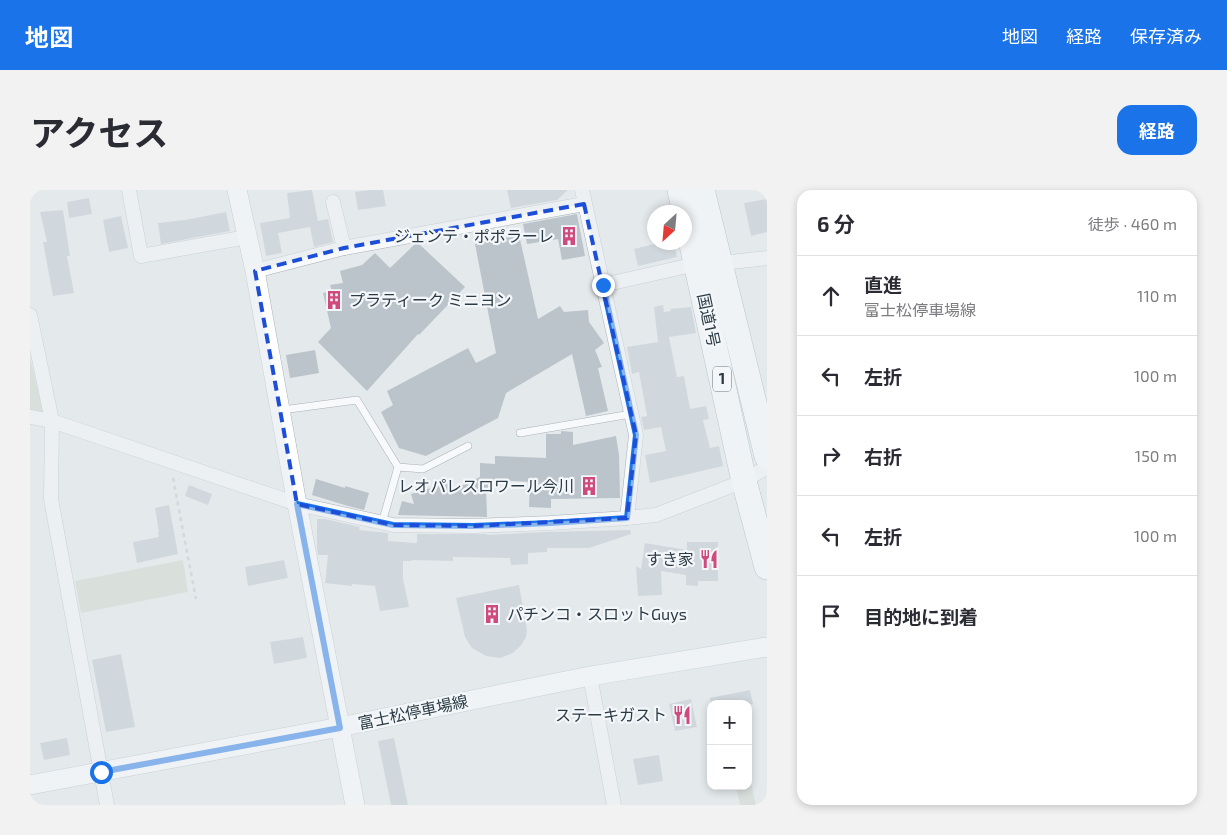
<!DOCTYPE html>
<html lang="ja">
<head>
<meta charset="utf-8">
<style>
	:root { --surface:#fff; --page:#f2f2f3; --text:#2b2b33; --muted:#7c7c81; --line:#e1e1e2; --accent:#1a73e8 }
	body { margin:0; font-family:"Exo 2","Noto Sans JP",sans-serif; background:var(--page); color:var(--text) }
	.controls { position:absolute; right:15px; bottom:15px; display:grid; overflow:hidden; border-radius:10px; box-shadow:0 2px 8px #0003 }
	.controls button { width:45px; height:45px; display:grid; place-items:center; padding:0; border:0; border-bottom:1px solid var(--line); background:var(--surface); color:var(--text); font:25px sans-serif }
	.compass { position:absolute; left:617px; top:15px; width:45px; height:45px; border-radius:50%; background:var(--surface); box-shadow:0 2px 8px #0003; rotate:206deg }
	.stop { position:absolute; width:15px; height:15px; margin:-11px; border:4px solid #1a73e8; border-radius:50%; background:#fff }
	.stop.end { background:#1a73e8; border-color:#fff; box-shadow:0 1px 5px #0008 }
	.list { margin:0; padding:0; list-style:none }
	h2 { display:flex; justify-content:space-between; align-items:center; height:65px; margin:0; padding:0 20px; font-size:21px }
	h2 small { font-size:16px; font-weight:400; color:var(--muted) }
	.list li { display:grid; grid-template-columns:32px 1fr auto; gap:15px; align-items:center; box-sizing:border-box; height:80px; padding:0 20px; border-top:1px solid var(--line) }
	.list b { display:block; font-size:19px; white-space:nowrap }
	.list p { margin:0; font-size:16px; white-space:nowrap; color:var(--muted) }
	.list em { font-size:16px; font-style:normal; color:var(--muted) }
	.icon { flex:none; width:28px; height:28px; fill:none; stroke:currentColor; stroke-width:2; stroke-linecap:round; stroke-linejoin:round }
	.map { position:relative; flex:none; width:737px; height:615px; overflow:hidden; border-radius:15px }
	header { display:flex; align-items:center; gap:30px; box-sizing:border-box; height:70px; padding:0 25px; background:var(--accent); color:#fff }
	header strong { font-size:24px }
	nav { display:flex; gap:28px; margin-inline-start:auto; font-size:18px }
	.intro { display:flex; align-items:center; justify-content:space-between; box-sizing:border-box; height:120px; padding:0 30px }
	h1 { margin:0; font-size:35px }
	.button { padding:12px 22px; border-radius:15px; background:var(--accent); color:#fff; font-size:18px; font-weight:700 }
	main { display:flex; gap:30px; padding:0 30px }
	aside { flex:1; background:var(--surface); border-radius:15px; box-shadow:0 2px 8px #0003 }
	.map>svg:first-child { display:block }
	.green { fill:#cdd6c5 }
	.building { fill:#bbc4ca }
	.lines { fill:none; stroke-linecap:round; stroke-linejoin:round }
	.lane-casing { stroke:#a9b1b7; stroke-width:8 }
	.street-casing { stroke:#a9b1b7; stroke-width:15 }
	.secondary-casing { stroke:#a9b1b7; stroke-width:20 }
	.highway-casing { stroke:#8b9aa3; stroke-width:26 }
	.path { stroke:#bec4c7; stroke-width:2.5; stroke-dasharray:4 4; stroke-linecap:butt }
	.lane { stroke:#f7f9fa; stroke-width:7 }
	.street { stroke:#f7f9fa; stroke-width:14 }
	.secondary { stroke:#fff; stroke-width:19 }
	.highway { stroke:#fff; stroke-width:25 }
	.route { stroke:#1a73e8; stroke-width:6 }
	.marked { fill:none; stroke:#1d4ed8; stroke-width:4; stroke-dasharray:10 6; stroke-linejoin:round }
	.labels { text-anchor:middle; stroke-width:4.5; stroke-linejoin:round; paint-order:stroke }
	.shield { fill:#f4f7f9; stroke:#67737b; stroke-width:1 }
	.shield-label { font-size:15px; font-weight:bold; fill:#2b3b45 }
	.poi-label { font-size:16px; fill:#2b3b45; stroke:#f4f7f9; text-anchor:end }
	.street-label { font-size:16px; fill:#2b3b45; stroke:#f4f7f9 }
</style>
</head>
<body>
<header>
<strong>地図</strong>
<nav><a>地図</a><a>経路</a><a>保存済み</a></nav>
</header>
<div class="intro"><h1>アクセス</h1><a class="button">経路</a></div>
<main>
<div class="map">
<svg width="737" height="615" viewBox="0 0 737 615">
	<rect width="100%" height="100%" fill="#e4e9ec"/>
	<g class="green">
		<polygon points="0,167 13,222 0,220"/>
		<polygon points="153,370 158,402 51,423 45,391"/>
		<polygon points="718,579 726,615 710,615 706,596 718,596"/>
	</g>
	<g class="building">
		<polygon points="282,0 288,31 298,29 303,52 284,57 280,37 248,43 252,63 236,66 230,33 260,28 257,3"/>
		<polygon points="340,0 353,0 356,16 328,20 325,2"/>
		<polygon points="477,0 538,0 527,10 481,18"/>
		<polygon points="59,8 62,24 39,28 37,12"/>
		<polygon points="737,9 737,42 721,46 714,13"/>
		<polygon points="33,20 40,66 37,66 44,103 23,106 13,52 17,52 10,22"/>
		<polygon points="196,22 200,41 131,54 128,33 155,30"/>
		<polygon points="547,24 555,66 532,70 528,49 497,54 493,34"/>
		<polygon points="91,26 98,58 79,62 73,30"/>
		<polygon points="489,45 508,129 530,116 534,122 558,120 559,132 574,153 565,160 572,177 568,178 578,221 556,226 542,164 476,203 468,228 396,266 369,258 351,222 363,215 357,201 438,158 446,173 466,163 445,54"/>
		<polygon points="632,52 644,52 647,67 608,76 604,59"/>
		<polygon points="388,53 435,97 389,145 388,144 337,201 288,152 301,138 293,103 302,101 300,95 313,93 310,81 332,75 345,63 360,78 385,54"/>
		<polygon points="633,115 634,122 641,121 640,119 661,117 666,143 639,147 647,187 654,186 660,219 676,216 679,229 673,230 680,258 689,256 693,276 620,293 615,265 636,261 631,237 614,240 611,227 617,226 609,182 602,184 597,157 628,152 624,117"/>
		<polygon points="285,160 289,183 260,188 256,165"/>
		<polygon points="531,241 543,242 543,255 586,246 589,265 590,308 521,309 521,318 499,317 500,292 464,290 464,298 456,298 457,327 368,325 372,311 384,314 381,304 418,293 420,301 450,287 450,273 465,274 465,266 516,268 516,244 531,244"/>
		<polygon points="286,289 315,298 315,296 339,303 334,320 318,316 282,305"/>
		<polygon points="159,295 182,304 178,315 155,306"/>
		<polygon points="139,315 148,364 107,373 103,352 129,347 128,342 129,342 125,318"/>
		<polygon points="287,329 295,329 330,337 329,340 358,343 358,351 387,353 387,344 457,344 457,345 515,342 600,340 601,344 559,358 517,358 517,362 498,363 498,374 481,375 480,368 423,367 423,371 382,370 381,371 373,371 373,389 379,417 350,421 345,396 322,394 322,396 295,393 298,365 288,365 287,358"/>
		<polygon points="657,352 688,352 688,391 668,391 668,396 656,395 656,385 631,381 632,405 608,406 606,376 611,379 615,353 657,360"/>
		<polygon points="254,370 258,388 218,396 215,377"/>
		<polygon points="489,395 497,440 496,447 492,454 483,463 470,468 456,466 442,458 435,447 426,408"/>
		<polygon points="273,447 277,468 244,474 240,452"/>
		<polygon points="91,464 105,537 76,542 62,470"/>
		<polygon points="720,500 723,514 681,514 680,508"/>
		<polygon points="661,509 667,537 645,541 639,514"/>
		<polygon points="37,548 40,565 14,570 10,553"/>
		<polygon points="364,548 378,615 361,615 348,551"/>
		<polygon points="629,565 633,591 608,595 603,569"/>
	</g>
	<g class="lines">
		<g class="lane-casing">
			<g id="lane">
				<polyline points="252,220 327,210 368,277"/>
				<polyline points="490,243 601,224"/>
				<polyline points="352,333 368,277 393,279 438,256"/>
			</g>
		</g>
		<g class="street-casing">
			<g id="street">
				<polyline points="99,0 111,66 217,47"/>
				<polyline points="552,0 606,245 597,328 626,325 714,291 737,277"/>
				<polyline points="303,12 314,58"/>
				<polyline points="701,72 737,68"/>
				<polyline points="225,81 314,58 554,14"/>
				<polyline points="573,95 653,77"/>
				<polyline points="0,125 22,231 21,309 77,615"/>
				<polyline points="0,227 22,231 267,314 363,335 443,336 520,333 597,328"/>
				<polyline points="560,486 584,615"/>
			</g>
		</g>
		<g class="secondary-casing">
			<g id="secondary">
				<polyline points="207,0 225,81 267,314 325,615"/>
				<polyline points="0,595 310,537 560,486 737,457"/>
			</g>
		</g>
		<g class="highway-casing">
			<g id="highway">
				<polyline points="650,0 714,291 737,377"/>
				<polyline points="672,0 737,266"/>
			</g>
		</g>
		<polyline class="path" points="143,288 166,409"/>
		<use href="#lane" class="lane"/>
		<use href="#street" class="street"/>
		<use href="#secondary" class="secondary"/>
		<use href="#highway" class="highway"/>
	</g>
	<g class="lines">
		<polyline class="route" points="71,582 310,538 267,314 363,335 443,336 520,333 597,328 606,245 573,95"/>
	</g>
	<path d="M0 0H737V615H0ZM 554,14 L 606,245 L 597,328 L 443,336 L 363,335 L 267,314 L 225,81 L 314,58 Z" fill="#e4e9ec" fill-opacity=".55" fill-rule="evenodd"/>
	<path class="marked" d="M 554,14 L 606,245 L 597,328 L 443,336 L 363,335 L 267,314 L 225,81 L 314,58 Z"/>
	<defs>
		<g id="building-bare" transform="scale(1.5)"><path d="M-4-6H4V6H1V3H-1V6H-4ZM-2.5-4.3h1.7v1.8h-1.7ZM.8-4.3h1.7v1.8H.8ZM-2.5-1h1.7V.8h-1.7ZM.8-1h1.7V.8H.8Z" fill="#cf4b7e" stroke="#f4f7f9" stroke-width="2.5" paint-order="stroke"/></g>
		<g id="restaurant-bare" transform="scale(1.5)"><path d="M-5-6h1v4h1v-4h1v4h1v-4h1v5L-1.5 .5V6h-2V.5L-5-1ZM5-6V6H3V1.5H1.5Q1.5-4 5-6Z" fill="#cf4b7e" stroke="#f4f7f9" stroke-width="2.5" paint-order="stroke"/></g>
	</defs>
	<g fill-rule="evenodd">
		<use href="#building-bare" x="539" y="46"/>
		<use href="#building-bare" x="304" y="110"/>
		<use href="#building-bare" x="559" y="296"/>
		<use href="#restaurant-bare" x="679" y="369"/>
		<use href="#building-bare" x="462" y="424"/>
		<use href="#restaurant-bare" x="652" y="525"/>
	</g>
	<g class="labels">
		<rect class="shield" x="683" y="176.5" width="18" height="25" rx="4"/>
		<g class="shield-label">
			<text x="692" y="194">1</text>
		</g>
		<g class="poi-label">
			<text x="524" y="52">ジェンテ・ポポラーレ</text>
			<text x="319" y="116" text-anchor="start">プラティーク ミニヨン</text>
			<text x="544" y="302">レオパレスロワール今川</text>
			<text x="664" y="375">すき家</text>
			<text x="477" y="430" text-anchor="start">パチンコ・スロットGuys</text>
			<text x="637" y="531">ステーキガスト</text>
		</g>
		<g class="street-label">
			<text transform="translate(679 130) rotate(78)" y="6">国道1号</text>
			<text transform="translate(383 522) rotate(-12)" y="6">富士松停車場線</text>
		</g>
	</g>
</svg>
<div class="controls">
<button>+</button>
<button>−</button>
</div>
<svg class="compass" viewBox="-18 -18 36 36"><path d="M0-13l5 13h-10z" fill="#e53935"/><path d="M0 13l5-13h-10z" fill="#7c7c81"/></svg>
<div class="stop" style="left:71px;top:582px"></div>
<div class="stop end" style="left:573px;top:95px"></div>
</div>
<aside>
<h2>6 分<small>徒歩 · 460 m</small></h2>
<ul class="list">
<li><svg class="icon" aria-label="ahead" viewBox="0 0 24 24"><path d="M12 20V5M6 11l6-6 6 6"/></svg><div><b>直進</b><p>富士松停車場線</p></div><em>110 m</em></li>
<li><svg class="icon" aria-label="left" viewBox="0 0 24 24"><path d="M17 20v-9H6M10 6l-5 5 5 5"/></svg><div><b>左折</b></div><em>100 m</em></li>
<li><svg class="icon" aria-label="right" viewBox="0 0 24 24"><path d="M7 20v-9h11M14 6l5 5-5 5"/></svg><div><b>右折</b></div><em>150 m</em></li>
<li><svg class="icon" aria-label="left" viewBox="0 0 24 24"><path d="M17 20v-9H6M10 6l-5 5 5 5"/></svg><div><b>左折</b></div><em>100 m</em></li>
<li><svg class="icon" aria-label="arrive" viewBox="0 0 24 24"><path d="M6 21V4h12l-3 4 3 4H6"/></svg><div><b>目的地に到着</b></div></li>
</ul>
</aside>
</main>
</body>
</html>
